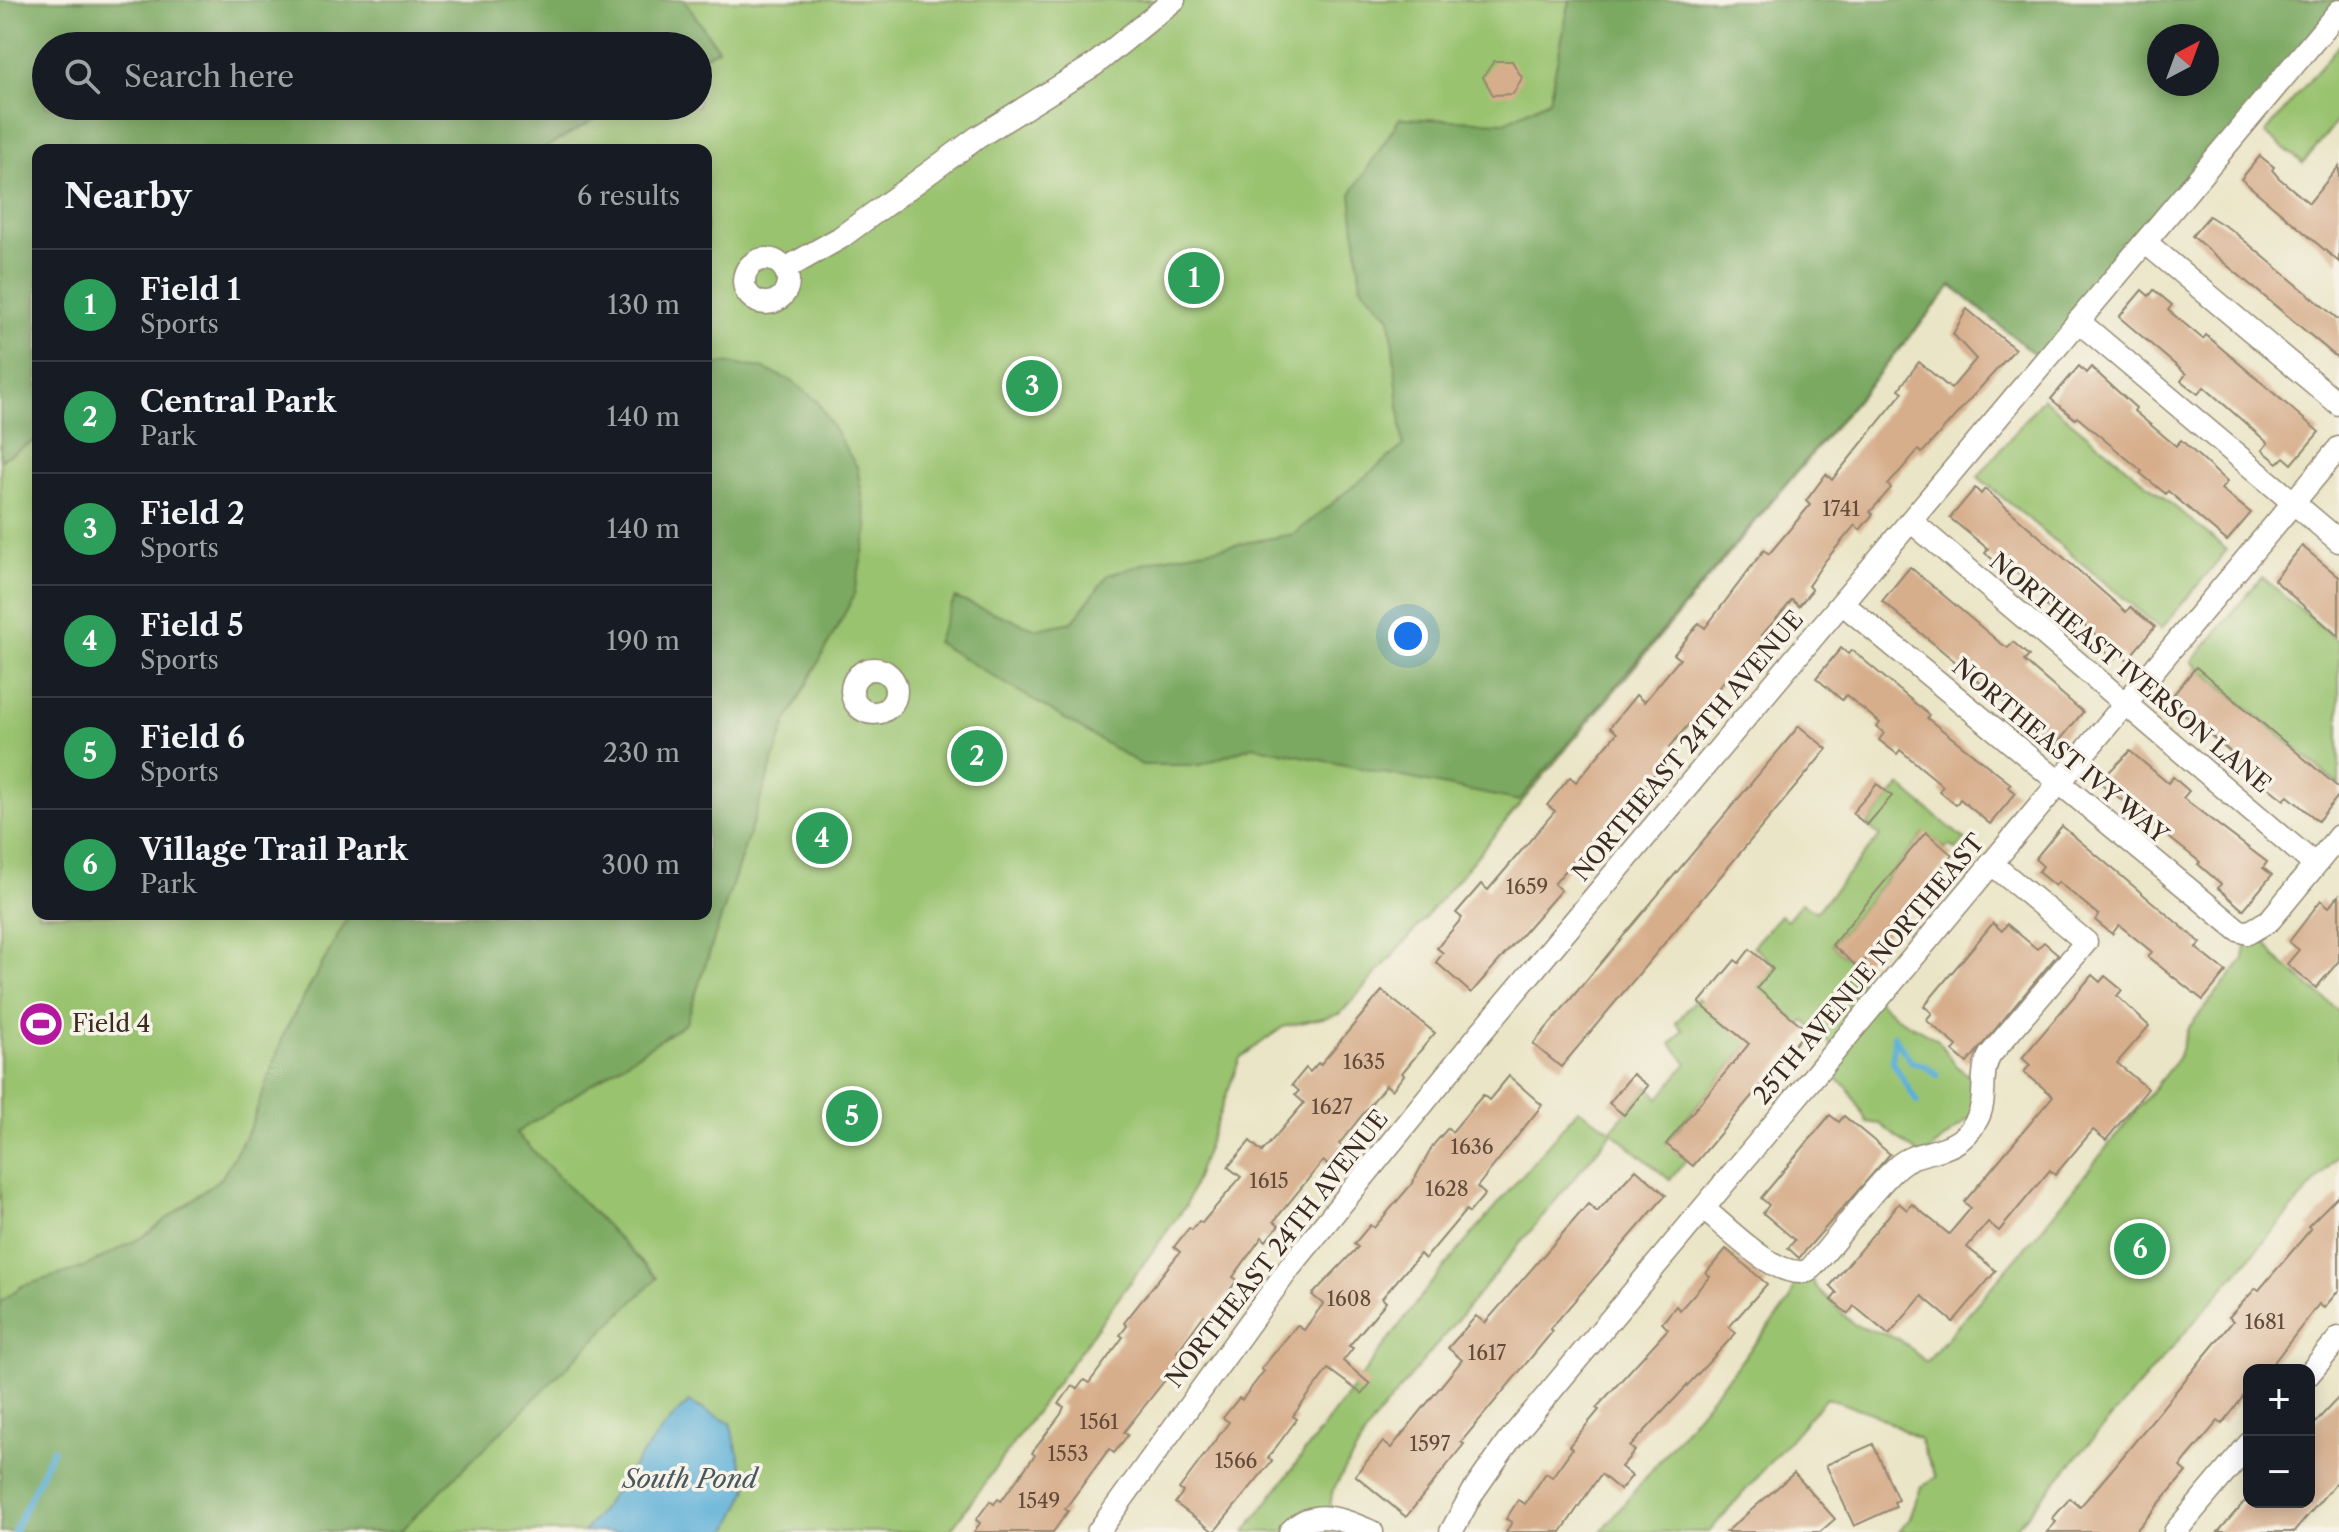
<!DOCTYPE html>
<html lang="en">
<head>
<meta charset="utf-8">
<style>
	:root { --surface:#171b24; --page:#20242c; --text:#f1f3f6; --muted:#9ea1a6; --line:#363941; --accent:#0f766e }
	body { margin:0; font-family:"Libre Caslon Text",serif; background:var(--page); color:var(--text) }
	.controls { position:absolute; right:24px; bottom:24px; display:grid; overflow:hidden; border-radius:16px; box-shadow:0 4px 20px #0003 }
	.controls button { width:72px; height:72px; display:grid; place-items:center; padding:0; border:0; border-bottom:2px solid var(--line); background:var(--surface); color:var(--text); font:40px sans-serif }
	.compass { position:absolute; left:2147px; top:24px; width:72px; height:72px; border-radius:50%; background:var(--surface); box-shadow:0 4px 20px #0003; rotate:41deg }
	.you { position:absolute; left:1408px; top:636px; width:28px; height:28px; margin:-20px; border:6px solid #fff; border-radius:50%; background:#1a73e8; box-shadow:0 0 0 12px #1a73e833 }
	.badge { display:grid; place-items:center; width:52px; height:52px; border-radius:50%; background:var(--accent); color:#fff; font-size:26px; font-weight:700 }
	.pin { position:absolute; translate:-50% -50%; border:4px solid #fff; box-shadow:0 2px 8px #0006 }
	.list { margin:0; padding:0; list-style:none }
	h2 { display:flex; justify-content:space-between; align-items:center; height:104px; margin:0; padding:0 32px; font-size:34px }
	h2 small { font-size:26px; font-weight:400; color:var(--muted) }
	.list li { display:grid; grid-template-columns:52px 1fr auto; gap:24px; align-items:center; box-sizing:border-box; height:112px; padding:0 32px; border-top:2px solid var(--line) }
	.list b { display:block; font-size:30px; white-space:nowrap }
	.list p { margin:0; font-size:26px; white-space:nowrap; color:var(--muted) }
	.list em { font-size:26px; font-style:normal; color:var(--muted) }
	.icon { flex:none; width:44px; height:44px; fill:none; stroke:currentColor; stroke-width:2; stroke-linecap:round; stroke-linejoin:round }
	.map { position:relative; flex:none; width:2339px; height:1532px; overflow:hidden }
	.search { position:absolute; background:var(--surface); box-shadow:0 4px 20px #0003; left:32px; top:32px; width:680px; height:88px; display:flex; align-items:center; gap:20px; box-sizing:border-box; padding:0 28px; border-radius:44px; color:var(--muted); font-size:30px }
	.panel { position:absolute; background:var(--surface); box-shadow:0 4px 20px #0003; left:32px; top:144px; width:680px; height:776px; border-radius:16px }
	.map>svg:first-child { display:block }
	.green { fill:#9ac36f; stroke:#6a7646; stroke-width:2; fill-rule:evenodd }
	.forest { fill:#7ba962; stroke:#5b6a40; stroke-width:2; fill-rule:evenodd }
	.water { fill:#5cafd7; stroke:#4c6c7a; stroke-width:2 }
	.lines { fill:none; stroke-linecap:round; stroke-linejoin:round }
	.stream { stroke:#5cafd7; stroke-width:6 }
	.building { fill:#d7ae8c }
	.minor-casing { stroke:#938872; stroke-width:25 }
	.minor { stroke:#fff; stroke-width:22 }
	.labels { text-anchor:middle; stroke-width:7; stroke-linejoin:round; paint-order:stroke }
	.number-label { font-size:20px; fill:#624b3a }
	.street-label { font-size:24px; fill:#3b2a1e; stroke:#f7f3e8 }
	.poi-label { font-size:24px; fill:#3b2a1e; stroke:#f7f3e8; text-anchor:start }
	.water-label { font-size:26px; font-style:italic; fill:#47595f; stroke:#f7f3e8 }
</style>
</head>
<body>
<div class="map">
<svg width="2339" height="1532" viewBox="0 0 2339 1532">
	<rect width="100%" height="100%" fill="#f7f3e8"/>
	<filter id="ink" filterUnits="userSpaceOnUse"><feTurbulence type="fractalNoise" baseFrequency=".0125" numOctaves="2"/><feDisplacementMap in="SourceGraphic" scale="16" xChannelSelector="R" yChannelSelector="G"/><feConvolveMatrix kernelMatrix="1 2 1 2 8 2 1 2 1" color-interpolation-filters="sRGB"/></filter>
	<filter id="wash" filterUnits="userSpaceOnUse"><feTurbulence type="fractalNoise" baseFrequency=".006" numOctaves="4" result="noise"/><feDisplacementMap in="SourceGraphic" scale="32" xChannelSelector="R" yChannelSelector="G"/><feGaussianBlur stdDeviation="1.8" result="paint"/><feColorMatrix in="noise" values="0 0 0 0 0 0 0 0 0 0 0 0 0 0 0 0 0 1.4 0 .05"/><feComposite in="paint" operator="in"/></filter>
	<g filter="url(#wash)">
		<rect width="100%" height="100%" fill="#ebe5c7"/>
		<g class="green">
			<path d="M 684,0 L 2339,0 L 1952,286 L 1406,941 L 1340,1014 L 1283,1027 L 1240,1058 L 1186,1205 L 949,1532 L 727,1532 L 748,1489 L 621,1486 L 584,1532 L 0,1532 L 0,460 L 38,439 L 38,914 L 706,914 L 706,150 L 541,150 L 618,106 L 698,106 L 698,60 L 718,49 ZM 2159,36 L 2207,36 L 2207,84 L 2159,84 Z"/>
			<polygon points="2339,45 2339,119 2303,163 2265,133"/>
			<polygon points="2043,398 2227,550 2161,629 1978,477"/>
			<polygon points="2262,577 2339,642 2339,785 2192,662"/>
			<polygon points="1900,786 1965,840 1956,850 1950,845 1946,849 1925,833 1832,945 1852,962 1849,966 1868,982 1864,987 1895,1016 1938,1040 1956,1066 1986,1088 1982,1108 1922,1157 1880,1124 1867,1122 1848,1088 1822,1067 1836,1049 1805,1021 1801,1025 1780,1008 1666,1143 1686,1160 1670,1180 1612,1132 1373,1422 1333,1490 1325,1532 1245,1532 1431,1283 1578,1109 1611,1130 1648,1086 1659,1098 1687,1063 1671,1044 1683,1030 1676,1023 1697,998 1726,1025 1775,966 1753,946 1780,915 1787,920 1802,902 1816,912 1880,836 1867,825"/>
			<polygon points="2258,929 2275,957 2339,1011 2339,1155 2012,1532 1899,1532 1910,1518 1921,1487 1936,1477 1919,1439 1872,1413 1826,1398 1709,1532 1601,1532 1790,1301 1797,1274 1808,1271 1816,1287 1853,1324 1899,1339 1926,1362 2043,1227 2178,1058 2189,1027 2244,959 2248,934"/>
		</g>
		<g class="forest">
			<polygon points="0,0 684,0 718,49 698,60 698,46 46,46 46,106 618,106 541,150 38,150 38,439 0,460"/>
			<path d="M 1570,0 L 2339,0 L 2339,11 L 2044,362 L 1952,286 L 1519,801 L 1253,746 L 1201,765 L 1142,765 L 936,642 L 955,598 L 1037,629 L 1072,622 L 1108,575 L 1162,558 L 1294,534 L 1403,446 L 1390,317 L 1361,286 L 1351,194 L 1400,118 L 1505,122 L 1549,100 ZM 2159,36 L 2207,36 L 2207,84 L 2159,84 Z"/>
			<polygon points="725,363 762,368 792,381 817,401 857,467 868,529 853,598 786,723 686,1023 516,1133 657,1278 399,1532 0,1532 0,1302 22,1286 82,1268 144,1236 222,1177 250,1128 285,1031 350,914 706,914 706,367"/>
		</g>
		<path class="water" d="M 689,1402 L 730,1423 L 748,1489 L 727,1532 L 584,1532 C 620,1488 647,1441 689,1402 Z"/>
		<g class="lines">
			<g class="stream">
				<polyline points="1894,1035 1893,1062 1917,1102"/>
				<polyline points="1894,1036 1911,1062 1924,1065 1937,1075"/>
				<polyline points="14,1532 53,1449"/>
			</g>
		</g>
		<g id="blocks">
			<g class="building">
				<polygon points="1494,61 1512,61 1522,78 1513,94 1493,95 1483,77"/>
				<polygon points="2260,156 2274,167 2272,170 2279,178 2309,203 2339,166 2339,262 2241,179"/>
				<polygon points="2209,216 2233,231 2339,320 2339,359 2192,236"/>
				<polygon points="2142,290 2149,296 2154,290 2172,305 2168,310 2203,339 2206,335 2319,432 2292,464 2284,457 2278,463 2262,450 2268,443 2204,387 2198,394 2181,381 2186,374 2119,317"/>
				<polygon points="1967,309 2015,349 1922,453 1918,450 1888,485 1891,488 1870,512 1873,514 1860,530 1855,525 1825,561 1808,586 1812,590 1799,606 1792,600 1784,610 1762,635 1767,639 1748,662 1750,664 1736,681 1729,675 1669,748 1676,754 1663,771 1659,768 1611,829 1606,824 1554,884 1561,890 1471,993 1436,962 1443,953 1437,948 1462,918 1456,913 1481,884 1488,890 1555,811 1547,805 1570,777 1576,782 1617,733 1610,727 1636,695 1644,702 1680,659 1674,654 1699,623 1705,628 1764,550 1769,554 1810,505 1806,501 1826,474 1832,480 1903,392 1899,389 1919,362 1951,389 1976,359 1953,334"/>
				<polygon points="2079,366 2086,373 2091,367 2136,408 2134,411 2176,446 2181,440 2227,482 2221,489 2251,513 2227,541 2168,491 2166,494 2140,473 2142,471 2077,417 2075,419 2051,399"/>
				<polygon points="1975,488 1981,494 1985,489 2126,612 2130,607 2155,627 2127,660 2119,653 2114,659 2098,645 2102,640 2066,611 2061,618 2044,604 2048,599 2005,563 2002,567 1985,553 1988,549 1950,518"/>
				<polygon points="2302,546 2339,577 2339,637 2274,580"/>
				<polygon points="1910,567 1999,642 2008,648 2013,642 2029,656 2024,661 2083,712 2056,745 1882,601"/>
				<polygon points="1841,648 1848,654 1852,650 1929,715 1927,718 2011,784 2008,787 2016,793 1990,824 1960,799 1956,805 1939,791 1943,786 1935,779 1900,750 1897,754 1879,740 1884,733 1877,727 1880,723 1846,695 1842,700 1816,678"/>
				<polygon points="2196,667 2339,788 2339,795 2318,821 2288,796 2284,800 2254,776 2252,779 2234,764 2238,759 2231,752 2168,701"/>
				<polygon points="1799,726 1827,749 1561,1067 1533,1044"/>
				<polygon points="2130,751 2168,783 2173,777 2189,791 2183,798 2267,862 2263,868 2272,875 2243,910 2218,888 2221,884 2198,864 2200,862 2099,782"/>
				<polygon points="1877,784 1892,796 1867,825 1852,813"/>
				<polygon points="2062,826 2201,943 2196,948 2226,972 2203,1000 2148,957 2152,952 2119,925 2112,934 2095,920 2099,915 2058,882 2055,886 2038,872 2043,866 2035,859"/>
				<polygon points="1926,832 1952,855 1859,968 1832,945"/>
				<polygon points="2339,895 2339,961 2316,988 2287,964 2299,950 2289,942 2321,900 2329,907"/>
				<polygon points="1993,923 2002,931 2007,924 2037,949 2044,942 2058,954 1967,1063 1953,1051 1957,1046 1926,1020 1932,1013 1924,1006"/>
				<polygon points="1750,949 1773,969 1757,988 1807,1030 1693,1166 1666,1144 1749,1044 1699,1003 1735,960 1739,963"/>
				<polygon points="2092,975 2100,982 2105,976 2122,990 2117,996 2149,1026 2117,1063 2148,1089 2106,1140 2093,1130 2055,1175 2050,1170 1999,1231 1988,1222 1967,1247 1996,1271 1953,1322 1922,1296 1889,1335 1854,1306 1848,1314 1831,1300 1837,1293 1830,1286 1899,1203 1907,1210 1912,1204 1949,1234 1971,1208 1964,1202 2053,1096 2024,1072 2030,1065 2022,1058"/>
				<polygon points="1382,991 1435,1033 1402,1073 1404,1075 1392,1090 1386,1085 1339,1144 1343,1147 1328,1165 1323,1161 1274,1221 1279,1225 1266,1241 1262,1237 1233,1277 1237,1280 1209,1319 1204,1315 1177,1352 1184,1356 1124,1432 1128,1435 1114,1453 1109,1449 1065,1509 1068,1511 1053,1532 974,1532 980,1523 976,1520 990,1501 994,1504 998,1499 1001,1501 1035,1455 1032,1453 1061,1414 1064,1407 1059,1404 1072,1386 1077,1389 1084,1380 1089,1383 1123,1337 1120,1335 1127,1326 1124,1323 1180,1252 1174,1247 1189,1228 1192,1230 1199,1221 1202,1223 1241,1177 1228,1167 1250,1141 1262,1152 1304,1103 1295,1095 1299,1091 1292,1085 1306,1068 1310,1072 1318,1063 1320,1065"/>
				<polygon points="1633,1074 1648,1086 1624,1115 1609,1103"/>
				<polygon points="1509,1076 1542,1105 1477,1187 1485,1194 1469,1213 1466,1210 1425,1259 1420,1254 1382,1298 1386,1302 1349,1346 1353,1348 1343,1361 1370,1384 1362,1394 1328,1369 1293,1416 1297,1419 1268,1458 1272,1461 1214,1532 1175,1503 1183,1492 1179,1489 1229,1422 1223,1418 1239,1398 1242,1400 1264,1371 1261,1369 1297,1325 1304,1330 1323,1304 1312,1295 1358,1247 1354,1244 1370,1225 1374,1228 1411,1185 1434,1144 1448,1128 1452,1132 1483,1095 1489,1100"/>
				<polygon points="1830,1115 1839,1122 1844,1116 1890,1154 1799,1258 1788,1248 1795,1240 1763,1213 1769,1205 1761,1198"/>
				<polygon points="1636,1169 1666,1195 1550,1329 1553,1331 1461,1442 1464,1444 1406,1517 1355,1475 1383,1442 1391,1448 1462,1360 1448,1348 1476,1316 1485,1323 1588,1204 1597,1212"/>
				<polygon points="2339,1195 2339,1290 2324,1308 2319,1304 2268,1370 2249,1370 2249,1388 2234,1409 2222,1424 2218,1421 2187,1458 2180,1467 2186,1472 2135,1532 2047,1532 2056,1522 2052,1519 2070,1498 2080,1507 2115,1466 2233,1321 2229,1317 2256,1288 2259,1290 2311,1229 2308,1226"/>
				<polygon points="1726,1249 1767,1284 1729,1327 1736,1333 1630,1447 1635,1451 1621,1467 1632,1476 1620,1490 1601,1474 1561,1532 1506,1532 1512,1522 1506,1519 1518,1500 1525,1504 1546,1473 1552,1477 1572,1449 1569,1446 1599,1410 1596,1408 1668,1329 1662,1323 1676,1306 1680,1310 1710,1276 1706,1273"/>
				<polygon points="2339,1397 2339,1479 2294,1532 2218,1532 2244,1502 2309,1502 2309,1429"/>
				<polygon points="1873,1444 1898,1500 1894,1502 1896,1507 1854,1526 1826,1465"/>
				<polygon points="1794,1473 1835,1519 1820,1532 1726,1532"/>
			</g>
		</g>
	</g>
	<g filter="url(#ink)">
		<use href="#blocks" fill-opacity="0" stroke="#938872" stroke-width="2"/>
		<g class="lines">
			<g class="minor-casing">
				<g id="minor">
					<polyline points="2145,242 2339,404"/>
					<circle cx="766" cy="281" r="22"/>
					<polyline points="785,269 840,238 978,137 1094,65 1174,0"/>
					<polyline points="2078,321 2339,541"/>
					<polyline points="1911,521 2315,865"/>
					<polyline points="1842,603 2238,930 2248,933 2270,920 2339,836"/>
					<circle cx="874" cy="691" r="22"/>
					<path d="M 1704,1209 C 1729,1229 1776,1280 1808,1271 C 1840,1239 1864,1197 1898,1166 C 1920,1146 1955,1159 1976,1121 C 1989,1100 1978,1074 1990,1055 L 2086,942 L 1991,863"/>
					<polyline points="2309,1374 2339,1338"/>
					<polyline points="1098,1532 1290,1267 1482,1031 2339,11"/>
					<path d="M 1290,1532 C 1314,1506 1344,1520 1372,1532"/>
					<polyline points="1451,1532 1473,1492 1508,1442 2339,448"/>
					<polyline points="2175,1532 2249,1444"/>
				</g>
			</g>
			<use href="#minor" class="minor"/>
		</g>
	</g>
	<defs>
		<g id="stadium-disc" transform="scale(2.3)"><circle r="9.5" fill="#b5179e" stroke="#f7f3e8"/><path d="M0-5a6.5 5 0 1 0 0 10a6.5 5 0 1 0 0-10ZM-3.5-1.8h7v3.6h-7Z" fill="#fff"/></g>
	</defs>
	<g fill-rule="evenodd">
		<use href="#stadium-disc" x="41" y="1024"/>
	</g>
	<g class="labels">
		<g class="number-label">
			<text x="1841" y="516">1741</text>
			<text x="1527" y="894">1659</text>
			<text x="1364" y="1069">1635</text>
			<text x="1332" y="1114">1627</text>
			<text x="1472" y="1154">1636</text>
			<text x="1269" y="1188">1615</text>
			<text x="1447" y="1196">1628</text>
			<text x="1349" y="1306">1608</text>
			<text x="2265" y="1329">1681</text>
			<text x="1487" y="1360">1617</text>
			<text x="1099" y="1429">1561</text>
			<text x="1430" y="1451">1597</text>
			<text x="1068" y="1461">1553</text>
			<text x="1236" y="1468">1566</text>
			<text x="1039" y="1508">1549</text>
		</g>
		<g class="street-label">
			<text transform="translate(2130 673) rotate(40)" y="8">NORTHEAST IVERSON LANE</text>
			<text transform="translate(1688 746) rotate(-50)" y="8">NORTHEAST 24TH AVENUE</text>
			<text transform="translate(2060 751) rotate(40)" y="8">NORTHEAST IVY WAY</text>
			<text transform="translate(1869 969) rotate(-50)" y="8">25TH AVENUE NORTHEAST</text>
			<text transform="translate(1277 1249) rotate(-52)" y="8">NORTHEAST 24TH AVENUE</text>
		</g>
		<g class="poi-label">
			<text x="72" y="1032">Field 4</text>
		</g>
		<g class="water-label">
			<text x="690" y="1488">South Pond</text>
		</g>
	</g>
</svg>
<div class="controls">
<button>+</button>
<button>−</button>
</div>
<svg class="compass" viewBox="-18 -18 36 36"><path d="M0-13l5 13h-10z" fill="#e53935"/><path d="M0 13l5-13h-10z" fill="#9ea1a6"/></svg>
<div class="you"></div>
<div class="pin badge" style="left:1194px;top:278px;background:#2e9e5b">1</div>
<div class="pin badge" style="left:977px;top:756px;background:#2e9e5b">2</div>
<div class="pin badge" style="left:1032px;top:386px;background:#2e9e5b">3</div>
<div class="pin badge" style="left:822px;top:838px;background:#2e9e5b">4</div>
<div class="pin badge" style="left:852px;top:1116px;background:#2e9e5b">5</div>
<div class="pin badge" style="left:2140px;top:1249px;background:#2e9e5b">6</div>
<div class="search"><svg class="icon" aria-label="search" viewBox="0 0 24 24"><circle cx="10" cy="10" r="6"/><path d="M15 15l6 6"/></svg>Search here</div>
<section class="panel">
<h2>Nearby<small>6 results</small></h2>
<ul class="list">
<li><span class="badge" style="background:#2e9e5b">1</span><div><b>Field 1</b><p>Sports</p></div><em>130 m</em></li>
<li><span class="badge" style="background:#2e9e5b">2</span><div><b>Central Park</b><p>Park</p></div><em>140 m</em></li>
<li><span class="badge" style="background:#2e9e5b">3</span><div><b>Field 2</b><p>Sports</p></div><em>140 m</em></li>
<li><span class="badge" style="background:#2e9e5b">4</span><div><b>Field 5</b><p>Sports</p></div><em>190 m</em></li>
<li><span class="badge" style="background:#2e9e5b">5</span><div><b>Field 6</b><p>Sports</p></div><em>230 m</em></li>
<li><span class="badge" style="background:#2e9e5b">6</span><div><b>Village Trail Park</b><p>Park</p></div><em>300 m</em></li>
</ul>
</section>
</div>
</body>
</html>
